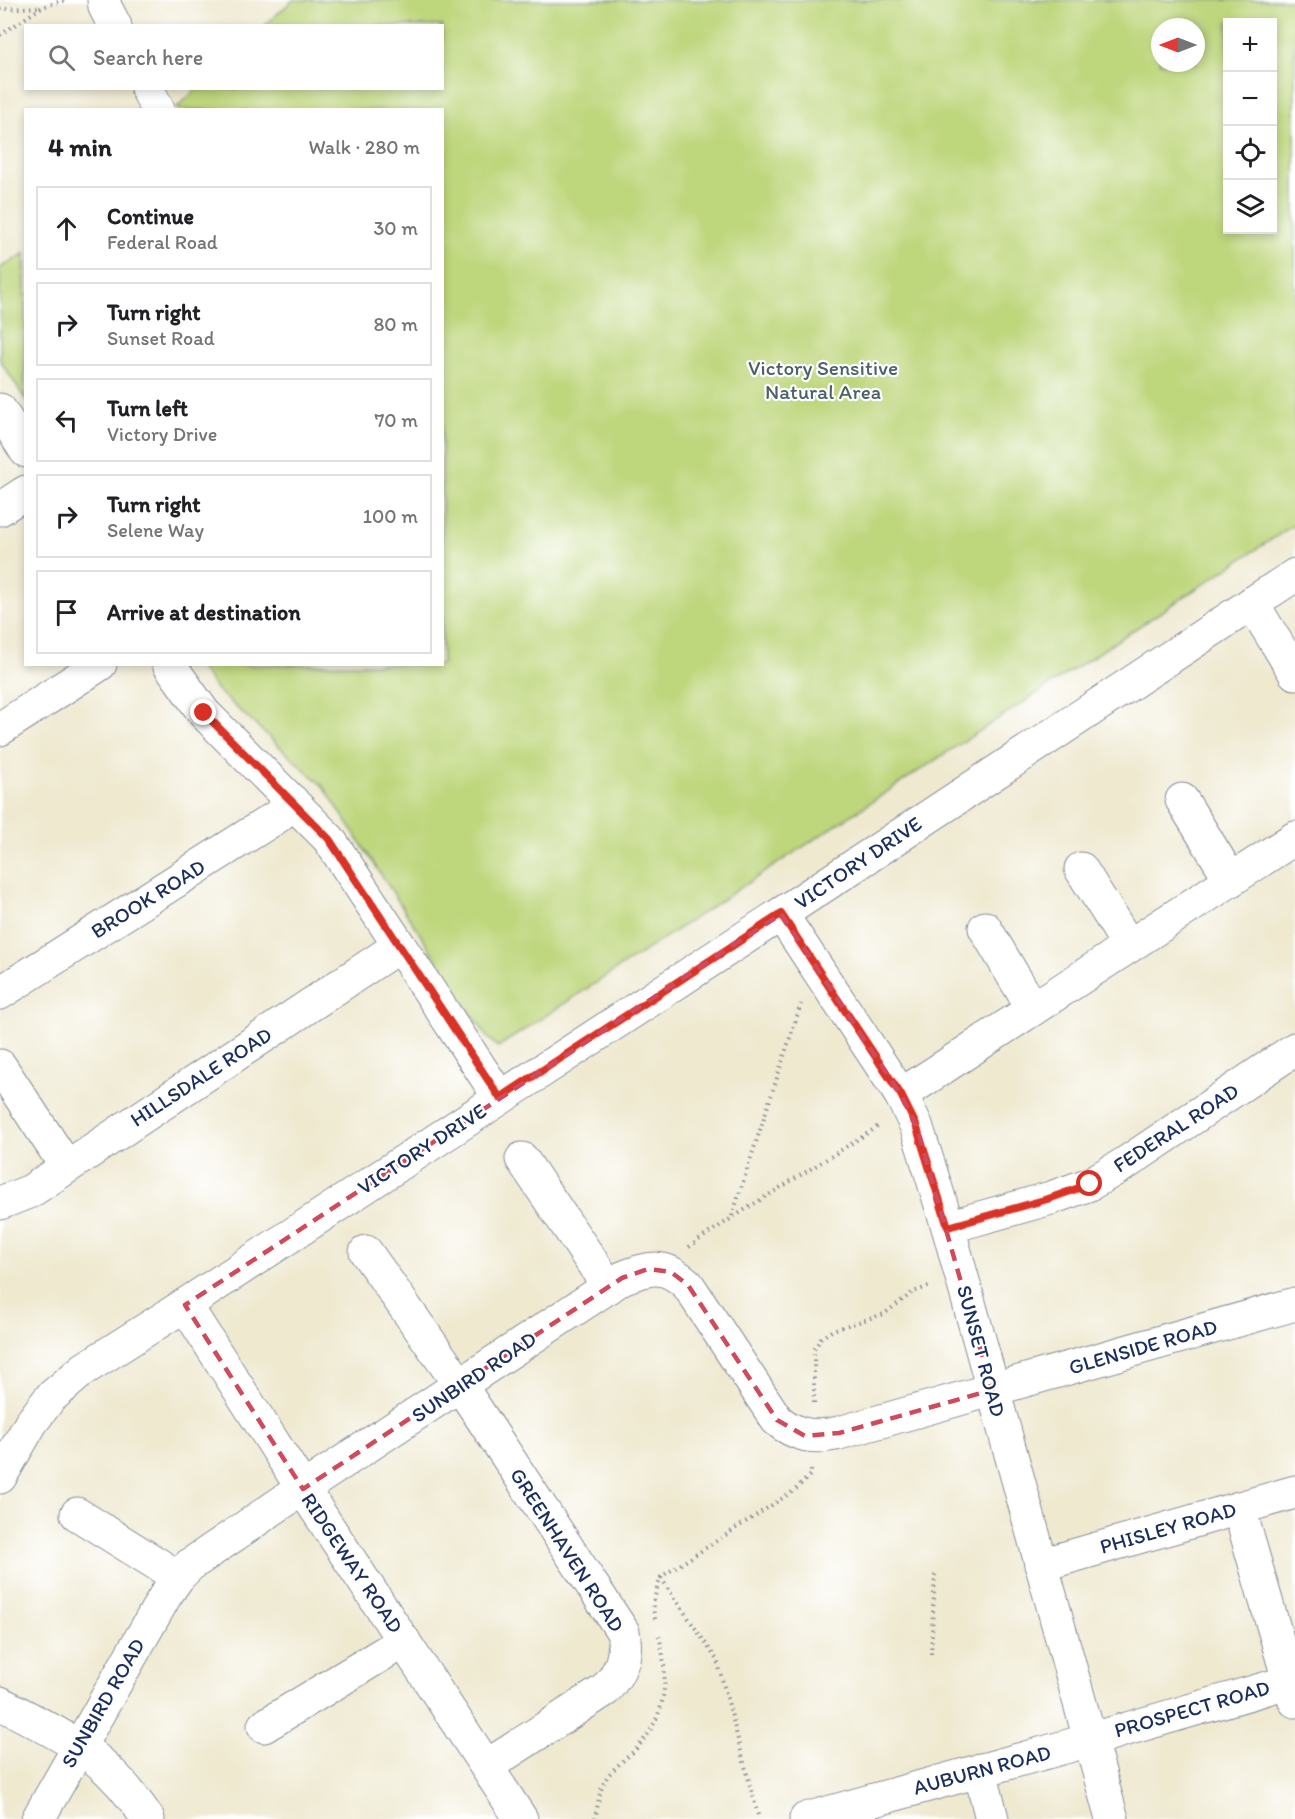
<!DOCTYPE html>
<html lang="en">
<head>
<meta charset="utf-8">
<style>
	:root { --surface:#fff; --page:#f2f2f2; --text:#202124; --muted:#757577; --line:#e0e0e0 }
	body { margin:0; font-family:Itim,sans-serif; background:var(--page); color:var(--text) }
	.controls { position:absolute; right:18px; top:18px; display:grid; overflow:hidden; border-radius:0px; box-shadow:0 3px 9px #0003 }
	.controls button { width:54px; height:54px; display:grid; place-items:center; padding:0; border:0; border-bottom:2px solid var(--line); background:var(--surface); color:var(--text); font:30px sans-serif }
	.compass { position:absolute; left:1151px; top:18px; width:54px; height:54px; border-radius:50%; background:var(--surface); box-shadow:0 3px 9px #0003; rotate:270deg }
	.stop { position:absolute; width:18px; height:18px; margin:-14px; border:4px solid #d93025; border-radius:50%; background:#fff }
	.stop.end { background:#d93025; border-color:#fff; box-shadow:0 2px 6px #0008 }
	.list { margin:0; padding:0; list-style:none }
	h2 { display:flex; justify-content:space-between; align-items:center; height:78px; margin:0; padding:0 24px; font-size:26px }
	h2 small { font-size:20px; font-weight:400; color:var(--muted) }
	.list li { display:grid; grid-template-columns:39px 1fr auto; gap:18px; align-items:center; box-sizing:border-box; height:84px; margin:0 12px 12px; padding:0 12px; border:2px solid var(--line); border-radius:0px }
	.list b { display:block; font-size:22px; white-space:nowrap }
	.list p { margin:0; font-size:20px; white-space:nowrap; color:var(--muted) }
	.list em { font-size:20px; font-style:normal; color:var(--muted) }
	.icon { flex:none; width:33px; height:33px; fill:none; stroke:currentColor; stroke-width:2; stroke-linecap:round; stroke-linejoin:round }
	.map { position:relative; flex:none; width:1295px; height:1819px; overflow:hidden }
	.search { position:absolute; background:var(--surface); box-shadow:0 3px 9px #0003; left:24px; top:24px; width:420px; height:66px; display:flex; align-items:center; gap:15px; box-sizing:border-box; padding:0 21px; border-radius:0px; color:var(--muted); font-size:22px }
	.panel { position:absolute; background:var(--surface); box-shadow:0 3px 9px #0003; left:24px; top:108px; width:420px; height:558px; border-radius:0px }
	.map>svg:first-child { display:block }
	.green { fill:#bed67b; stroke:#6c826c; stroke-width:1.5; fill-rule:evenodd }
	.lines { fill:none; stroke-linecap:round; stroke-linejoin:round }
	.minor-casing { stroke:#858c97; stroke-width:35 }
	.path { stroke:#858c97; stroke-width:4; stroke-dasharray:1.5 4.5; stroke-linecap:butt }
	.minor { stroke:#fff; stroke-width:33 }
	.route { stroke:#d93025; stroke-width:8 }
	.marked { fill:none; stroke:#d1495b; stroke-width:4.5; stroke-dasharray:12 8; stroke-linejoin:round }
	.labels { text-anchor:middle; stroke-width:4.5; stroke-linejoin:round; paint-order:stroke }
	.park-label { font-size:21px; fill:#4c6167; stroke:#fff }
	.street-label { font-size:21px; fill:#1b2f5e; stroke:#fff }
</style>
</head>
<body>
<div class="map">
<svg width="1295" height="1819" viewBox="0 0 1295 1819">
	<rect width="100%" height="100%" fill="#fff"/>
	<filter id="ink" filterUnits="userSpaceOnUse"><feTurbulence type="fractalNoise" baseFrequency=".0167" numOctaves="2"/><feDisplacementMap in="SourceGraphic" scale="12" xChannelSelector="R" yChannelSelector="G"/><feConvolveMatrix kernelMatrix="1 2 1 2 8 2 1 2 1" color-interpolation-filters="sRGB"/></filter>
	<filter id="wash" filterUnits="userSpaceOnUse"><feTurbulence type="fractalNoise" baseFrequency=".008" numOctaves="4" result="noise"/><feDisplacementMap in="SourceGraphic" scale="24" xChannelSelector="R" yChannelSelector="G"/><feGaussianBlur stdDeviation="1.35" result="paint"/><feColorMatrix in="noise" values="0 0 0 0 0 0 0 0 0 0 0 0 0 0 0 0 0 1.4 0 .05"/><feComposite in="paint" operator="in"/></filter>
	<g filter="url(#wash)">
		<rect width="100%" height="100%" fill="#efe9d0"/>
		<g class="green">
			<path d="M 293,0 L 1295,0 L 1295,524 L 498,1047 L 487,1037 L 324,787 L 217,690 L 198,665 L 442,664 L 442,110 L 179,110 L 177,107 L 197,89 L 442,88 L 442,26 L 265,25 ZM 1228,22 L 1272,22 L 1272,230 L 1228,230 ZM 1160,27 L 1196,27 L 1196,63 L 1160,63 Z"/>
			<polygon points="25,253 25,399 0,360 0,268"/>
		</g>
	</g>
	<g filter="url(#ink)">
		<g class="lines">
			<g class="minor-casing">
				<g id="minor">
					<polyline points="104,0 105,7 115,26"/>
					<polyline points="147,88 158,110"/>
					<polyline points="0,410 26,451"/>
					<polyline points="0,509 26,492"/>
					<polyline points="1252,603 1295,673"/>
					<polyline points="169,664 204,713 329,839 500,1098"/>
					<polyline points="0,729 100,664"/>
					<polyline points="1182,800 1231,880"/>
					<polyline points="1081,869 1129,946"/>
					<polyline points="781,914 901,1095 916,1125 948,1227 1112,1819"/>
					<polyline points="985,928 1033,1009"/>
					<polyline points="0,993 278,816 292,801"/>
					<polyline points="0,1066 66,1166"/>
					<polyline points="901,1095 1295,838"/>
					<polyline points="522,1159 609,1287"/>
					<polyline points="0,1203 31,1191 399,946"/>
					<polyline points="948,1227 1051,1198 1090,1184 1126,1163 1295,1049"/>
					<path d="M 366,1252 L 460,1385 L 623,1632 C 628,1656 620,1673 605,1690 L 487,1766"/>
					<polyline points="185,1305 303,1489 521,1819"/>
					<polyline points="0,1477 31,1423 50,1398 84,1369 185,1305 781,914 1295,575"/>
					<polyline points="1239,1508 1295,1701"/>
					<polyline points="77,1514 178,1577"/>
					<polyline points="1041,1565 1295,1492"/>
					<path d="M 0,1703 C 26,1717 53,1730 78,1746 C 107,1765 129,1790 148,1819"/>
					<polyline points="264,1726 404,1641"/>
					<polyline points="980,1770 992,1819"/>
					<path d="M 38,1819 L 165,1596 L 178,1577 L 190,1565 L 287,1499 L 622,1278 C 650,1267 665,1263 688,1285 L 777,1420 C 796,1436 815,1439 839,1433 L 1295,1304"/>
					<polyline points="806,1819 1065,1747 1295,1680"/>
				</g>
			</g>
			<g class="path">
				<polyline points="0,9 41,7"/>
				<polyline points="0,35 42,7 66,0"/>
				<polyline points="732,1216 801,1004"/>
				<path d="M 689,1247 C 751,1203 817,1167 880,1125"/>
				<polyline points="814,1403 814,1350 821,1338 833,1330 884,1314 913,1292 931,1286"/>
				<polyline points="661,1578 717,1660 759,1819"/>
				<path d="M 655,1619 C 651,1604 656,1591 661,1577 L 795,1490 L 811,1474 L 811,1467"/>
				<polyline points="931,1654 935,1572"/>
				<path d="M 595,1819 C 598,1806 599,1790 606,1779 C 613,1768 627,1758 636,1749 C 668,1714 669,1679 659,1635"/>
			</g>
			<use href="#minor" class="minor"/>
		</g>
	</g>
	<g class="lines" filter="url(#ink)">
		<polyline class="route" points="204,713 329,839 500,1098 781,914 901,1095 916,1125 948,1227 1051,1198 1090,1184"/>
	</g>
	<path class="marked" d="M 781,914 L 901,1095 L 916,1125 L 992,1390 L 839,1433 L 805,1436 L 777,1420 L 688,1285 L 671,1272 L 648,1269 L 622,1278 L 303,1489 L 185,1305 Z"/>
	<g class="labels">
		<g class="park-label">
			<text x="823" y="375">Victory Sensitive<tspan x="823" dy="24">Natural Area</tspan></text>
		</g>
		<g class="street-label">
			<text transform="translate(858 863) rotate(-34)" y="7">VICTORY DRIVE</text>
			<text transform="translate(148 899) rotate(-32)" y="7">BROOK ROAD</text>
			<text transform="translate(201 1077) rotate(-33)" y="7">HILLSDALE ROAD</text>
			<text transform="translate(1176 1128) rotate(-33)" y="7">FEDERAL ROAD</text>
			<text transform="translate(422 1149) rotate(-33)" y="7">VICTORY DRIVE</text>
			<text transform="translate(1143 1347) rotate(-16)" y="7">GLENSIDE ROAD</text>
			<text transform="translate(981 1351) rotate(75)" y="7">SUNSET ROAD</text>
			<text transform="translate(474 1377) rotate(-34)" y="7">SUNBIRD ROAD</text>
			<text transform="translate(1168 1528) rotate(-16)" y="7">PHISLEY ROAD</text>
			<text transform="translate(567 1550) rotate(57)" y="7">GREENHAVEN ROAD</text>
			<text transform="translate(352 1563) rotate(56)" y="7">RIDGEWAY ROAD</text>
			<text transform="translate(103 1703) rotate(-60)" y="7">SUNBIRD ROAD</text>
			<text transform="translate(1192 1709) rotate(-16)" y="7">PROSPECT ROAD</text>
			<text transform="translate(982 1770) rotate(-15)" y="7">AUBURN ROAD</text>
		</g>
	</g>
</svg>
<div class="controls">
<button>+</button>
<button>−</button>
<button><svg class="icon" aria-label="locate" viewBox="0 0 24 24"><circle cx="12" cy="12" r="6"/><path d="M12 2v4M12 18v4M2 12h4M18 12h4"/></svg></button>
<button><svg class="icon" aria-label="layers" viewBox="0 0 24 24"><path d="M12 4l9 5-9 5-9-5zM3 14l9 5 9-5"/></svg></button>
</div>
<svg class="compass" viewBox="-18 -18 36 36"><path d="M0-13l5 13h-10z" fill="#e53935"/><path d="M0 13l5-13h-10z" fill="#757577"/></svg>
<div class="stop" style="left:1090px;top:1184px"></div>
<div class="stop end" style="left:204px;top:713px"></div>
<div class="search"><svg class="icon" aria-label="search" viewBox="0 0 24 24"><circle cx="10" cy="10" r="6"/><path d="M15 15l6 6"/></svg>Search here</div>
<section class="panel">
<h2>4 min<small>Walk · 280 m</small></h2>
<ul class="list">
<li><svg class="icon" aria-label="ahead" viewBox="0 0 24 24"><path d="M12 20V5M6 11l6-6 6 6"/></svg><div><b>Continue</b><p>Federal Road</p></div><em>30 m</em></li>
<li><svg class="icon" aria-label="right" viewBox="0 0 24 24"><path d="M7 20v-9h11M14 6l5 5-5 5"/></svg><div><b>Turn right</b><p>Sunset Road</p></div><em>80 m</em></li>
<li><svg class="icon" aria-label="left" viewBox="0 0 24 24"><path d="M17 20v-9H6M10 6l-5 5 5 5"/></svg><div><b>Turn left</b><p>Victory Drive</p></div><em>70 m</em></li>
<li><svg class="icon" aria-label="right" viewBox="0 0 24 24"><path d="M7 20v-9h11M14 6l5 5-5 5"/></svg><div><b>Turn right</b><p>Selene Way</p></div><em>100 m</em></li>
<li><svg class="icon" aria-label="arrive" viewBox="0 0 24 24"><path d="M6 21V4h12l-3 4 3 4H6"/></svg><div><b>Arrive at destination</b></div></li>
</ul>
</section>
</div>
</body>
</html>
